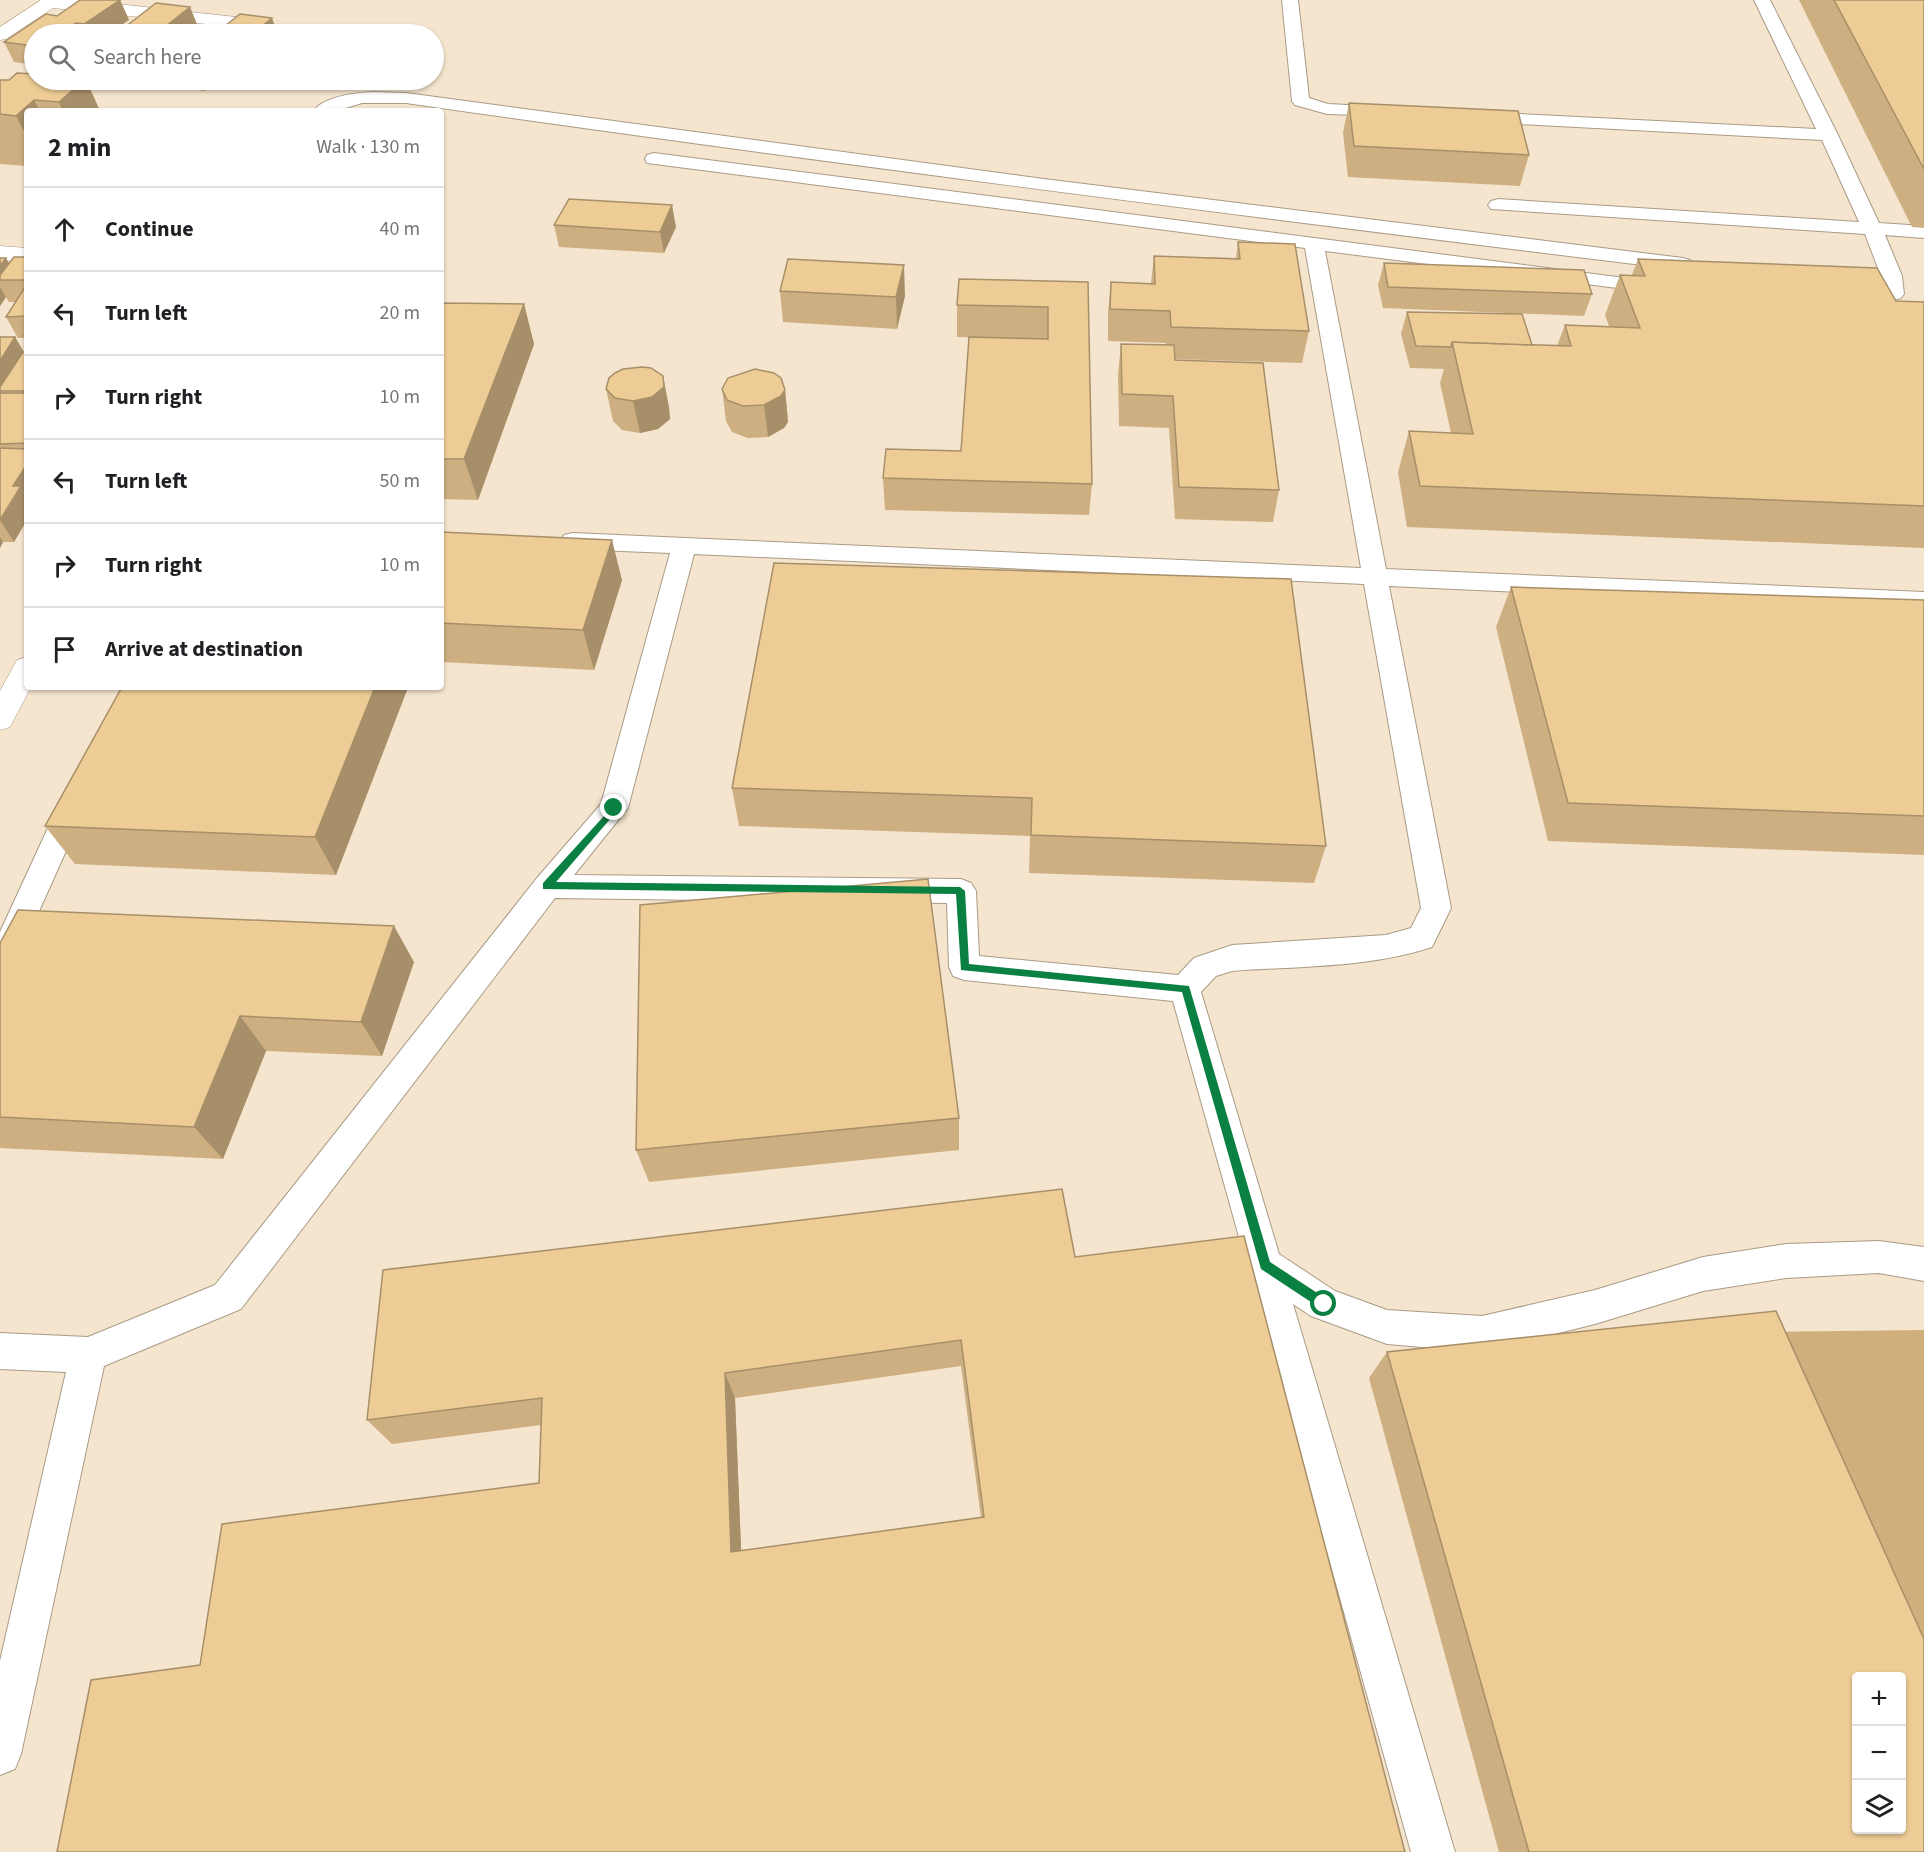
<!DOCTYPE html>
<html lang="en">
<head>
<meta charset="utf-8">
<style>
	:root { --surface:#fff; --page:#f6f6f6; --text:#202124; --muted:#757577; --line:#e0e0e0 }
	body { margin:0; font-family:"Source Sans 3",sans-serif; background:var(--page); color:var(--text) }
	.controls { position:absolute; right:18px; bottom:18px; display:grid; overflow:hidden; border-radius:6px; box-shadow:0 2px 4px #0004 }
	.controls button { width:54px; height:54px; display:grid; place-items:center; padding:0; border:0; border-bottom:2px solid var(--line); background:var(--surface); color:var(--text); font:30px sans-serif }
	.stop { position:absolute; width:18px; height:18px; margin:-14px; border:4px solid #0b8043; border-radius:50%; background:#fff }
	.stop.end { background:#0b8043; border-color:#fff; box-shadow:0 2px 6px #0008 }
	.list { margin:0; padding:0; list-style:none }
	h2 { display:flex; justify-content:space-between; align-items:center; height:78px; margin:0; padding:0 24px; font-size:26px }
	h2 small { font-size:20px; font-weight:400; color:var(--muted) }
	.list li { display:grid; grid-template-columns:39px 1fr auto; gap:18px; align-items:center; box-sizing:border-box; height:84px; padding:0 24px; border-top:2px solid var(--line) }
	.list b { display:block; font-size:22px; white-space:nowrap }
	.list em { font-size:20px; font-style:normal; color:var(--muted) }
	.icon { flex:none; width:33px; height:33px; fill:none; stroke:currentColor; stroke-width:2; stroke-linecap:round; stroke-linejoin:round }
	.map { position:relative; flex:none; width:1924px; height:1852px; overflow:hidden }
	.search { position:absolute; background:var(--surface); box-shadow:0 2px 4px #0004; left:24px; top:24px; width:420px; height:66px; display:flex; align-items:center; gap:15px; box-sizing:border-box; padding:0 21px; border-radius:33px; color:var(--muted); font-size:22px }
	.panel { position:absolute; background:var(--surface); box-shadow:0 2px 4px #0004; left:24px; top:108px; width:420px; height:582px; border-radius:6px }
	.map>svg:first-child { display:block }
	.green { fill:#cfaf7c }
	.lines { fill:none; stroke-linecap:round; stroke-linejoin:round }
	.service-casing { stroke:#a99b85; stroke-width:2 }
	.minor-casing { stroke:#a99b85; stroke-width:1 }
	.service { fill:#fff; fill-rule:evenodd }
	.minor { fill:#fff; fill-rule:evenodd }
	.wall { fill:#cdaf81; fill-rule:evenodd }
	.shaded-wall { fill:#a78f69 }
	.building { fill:#eecc96; stroke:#a78f69; stroke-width:1.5; fill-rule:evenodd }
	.route { fill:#0b8043 }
</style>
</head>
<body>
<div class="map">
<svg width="1924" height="1852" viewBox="0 0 1924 1852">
	<rect width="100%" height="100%" fill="#f5e5ce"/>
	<polygon class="green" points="1924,1330 1924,1669 1766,1332"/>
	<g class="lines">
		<g class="service-casing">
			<g id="service">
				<polygon points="1282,0 1298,0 1309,98 1328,104 1387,107 1393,108 1396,112 1393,116 1327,114 1295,105 1292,101"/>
				<polygon points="1754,0 1770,0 1838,135 1879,223 1924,226 1924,238 1885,235 1902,276 1904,294 1901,298 1894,300 1887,298 1882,283 1841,285 1834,283 1831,279 1834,275 1879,271 1865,234 1491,209 1488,205 1491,201 1498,199 1859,222 1822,140 1480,122 1474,121 1471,117 1474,113 1480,112 1816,129"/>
				<path d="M 373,92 L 406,93 L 1044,179 L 1683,258 L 1690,260 L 1693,264 L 1690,268 L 1683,270 C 1257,218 831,164 406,103 L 362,103 L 336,111 L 313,111 C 325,96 355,93 373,92 Z"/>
				<path d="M 654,153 L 1664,283 L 1667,287 L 1664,291 L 1657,293 L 1325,251 L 1386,569 L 1924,592 L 1924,610 L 1389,586 L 1451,908 L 1432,947 C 1369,968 1298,966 1232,971 L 1216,976 L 1201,992 L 1279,1254 L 1335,1291 L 1387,1310 L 1482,1316 L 1595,1290 L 1703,1257 L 1786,1244 L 1879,1241 L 1924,1247 L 1924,1281 L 1879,1273 L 1786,1278 L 1703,1291 L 1595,1324 L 1482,1352 L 1387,1344 L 1311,1316 L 1293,1304 L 1455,1852 L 1411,1852 L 1173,1001 L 964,980 L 953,976 L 949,967 L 947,903 L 555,898 L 241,1309 L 104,1366 L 21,1754 L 15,1769 L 0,1775 L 0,1661 L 66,1372 L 0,1369 L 0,1333 L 88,1337 L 215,1285 L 537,878 L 601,804 L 670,553 L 573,549 L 564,547 L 561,541 L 564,535 L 573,533 L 1361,568 L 1305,248 L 647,163 L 645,159 L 647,155 ZM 694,554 L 1364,584 L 1421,908 L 1411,928 L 1386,935 L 1232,945 L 1194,958 L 1178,975 L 979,956 L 976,891 L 971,883 L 961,879 L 574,875 L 628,808 Z"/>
				<polygon points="73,793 83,796 87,804 15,965 11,974 0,978 0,932 59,804 63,796"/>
			</g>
		</g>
		<g class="minor-casing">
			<g id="minor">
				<polygon points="41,0 81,0 264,20 270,21 273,25 270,29 264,30 53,8 6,39 0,40 0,27"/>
				<polygon points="0,246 27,248 27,262 0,260"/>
				<polygon points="27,657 27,687 31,687 10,727 0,730 0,691 17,660"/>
			</g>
		</g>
		<use href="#service" class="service"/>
		<use href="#minor" class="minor"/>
	</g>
	<g class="wall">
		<polygon points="120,0 129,20 119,26 125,27 190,7 198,27 188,34 34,34 34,65 14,62 4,42 57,16"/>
		<polygon points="1799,0 1924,0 1924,228 1912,227"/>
		<polygon points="0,80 86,80 100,111 27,111 27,166 0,164"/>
		<polygon points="165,80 217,80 204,91 168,86"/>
		<polygon points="1349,103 1529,155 1520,186 1348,177 1343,133"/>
		<polygon points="554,225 676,227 664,253 559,247"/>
		<polygon points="1238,242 1309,331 1302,363 1175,359 1175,360 1279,490 1273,522 1175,519 1169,428 1119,426 1118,375 1121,344 1166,345 1166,343 1108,341 1108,313 1111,282 1151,283 1154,256 1236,258"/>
		<polygon points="27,257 27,338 18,338 6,317 15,302 9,302 6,297 0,306 0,258 9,263"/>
		<polygon points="1638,259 1896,301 1924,302 1924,548 1407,527 1398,472 1409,431 1451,433 1440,383 1444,369 1410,368 1401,334 1407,312 1532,345 1557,346 1565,325 1609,326 1605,315 1620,275 1632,275"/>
		<polygon points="1384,263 1592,294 1584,316 1383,308 1378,285"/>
		<polygon points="1088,282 1092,484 1089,515 885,510 883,478 961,451 1046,339 957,337 957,305"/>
		<polygon points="780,291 905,296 897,329 783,322"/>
		<polygon points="441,303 524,304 534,344 478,500 441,499"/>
		<polygon points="0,337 15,337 24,352 27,352 27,520 14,542 3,542 0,548"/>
		<polygon points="606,389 669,407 670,419 658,429 640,433 622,430 613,421"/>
		<polygon points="722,389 785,390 788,422 784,428 768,437 748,438 732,432 726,421"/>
		<polygon points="441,532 622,580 594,670 441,662"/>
		<polygon points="774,563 1326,846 1314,883 1029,873 1030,836 739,826 732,788"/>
		<polygon points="1511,587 1924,600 1924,855 1548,841 1496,627"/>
		<polygon points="122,687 406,687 407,690 336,875 75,864 45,826"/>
		<polygon points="0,943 414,962 382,1056 266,1051 223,1159 0,1148"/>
		<polygon points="959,1118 959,1150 649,1182 636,1150"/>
		<path d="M 1075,1257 L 1405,1852 L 200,1665 L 539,1483 L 541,1425 L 392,1444 L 367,1420 ZM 961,1366 L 981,1518 L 741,1551 L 735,1398 Z"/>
		<polygon points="1387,1352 1924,1852 1499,1852 1369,1378"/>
	</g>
	<g class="shaded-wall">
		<polygon points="120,0 129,20 108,34 89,34 84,24"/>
		<polygon points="190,7 198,27 188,34 156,34"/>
		<polygon points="272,18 278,34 253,34"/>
		<polygon points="76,23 81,34 59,34"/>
		<polygon points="84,80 86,80 100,111 63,111 59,102"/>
		<polygon points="199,80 217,80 204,91"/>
		<polygon points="34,100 40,111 27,111 27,137 16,116"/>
		<polygon points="672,205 676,227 664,253 660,232"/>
		<polygon points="6,258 18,279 0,280 0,266"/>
		<polygon points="904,265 905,296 897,329 896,297"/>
		<polygon points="27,276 27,286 24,280"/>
		<polygon points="0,287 6,297 0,306"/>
		<polygon points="524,304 534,344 478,500 464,459"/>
		<polygon points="15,337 27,358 0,391 0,361"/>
		<polygon points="663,376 669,407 670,419 658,429 640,433 633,401"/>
		<polygon points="785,390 788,422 784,428 768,437 764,405"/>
		<polygon points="27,464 27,520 14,542 0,520 13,486"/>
		<polygon points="0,537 3,542 0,548"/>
		<polygon points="612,540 622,580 594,670 583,630"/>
		<polygon points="375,687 406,687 407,690 336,875 315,837"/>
		<polygon points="394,926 414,962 382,1056 361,1022"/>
		<polygon points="240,1016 266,1051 223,1159 194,1127"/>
		<polygon points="725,1373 735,1398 742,1572 731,1552"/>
	</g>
	<g class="building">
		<polygon points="80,0 120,0 84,24 76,23 59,34 34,34 34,46 4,42 46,14 57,16"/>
		<polygon points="1834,0 1924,0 1924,169"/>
		<polygon points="156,3 190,7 156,34 143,32 141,34 100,34 112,25 125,27"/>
		<polygon points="240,14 272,18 253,34 215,34"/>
		<polygon points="17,73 34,74 34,80 84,80 59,102 34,100 16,116 0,114 0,80 9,80"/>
		<polygon points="1349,103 1518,111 1529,155 1354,146"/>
		<polygon points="569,199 672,205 660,232 554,225"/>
		<polygon points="1238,242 1295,244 1309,331 1171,327 1170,311 1110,309 1111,282 1155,284 1154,256 1240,259"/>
		<polygon points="14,257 27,257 27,276 24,280 0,280 0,275"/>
		<polygon points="0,258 6,258 0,266"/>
		<polygon points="788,259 904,265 896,297 780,291"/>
		<polygon points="1638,259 1877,268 1896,301 1924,302 1924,506 1420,486 1409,431 1473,434 1452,342 1571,346 1565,325 1640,328 1620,275 1645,276"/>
		<polygon points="1384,263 1584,270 1592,294 1388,287"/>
		<polygon points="959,279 1088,282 1092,484 883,478 886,449 961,451 969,337 1048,339 1048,307 957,305"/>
		<polygon points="27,284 27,316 6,317"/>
		<polygon points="441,303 524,304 464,459 441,459"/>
		<polygon points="1407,312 1522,314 1532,345 1452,342 1451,347 1416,346"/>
		<polygon points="0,337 15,337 0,361"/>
		<polygon points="1121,344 1174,345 1175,360 1263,363 1279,490 1179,487 1173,396 1122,394"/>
		<polygon points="23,352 27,352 27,391 0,391 0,387"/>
		<polygon points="642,367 651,368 663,376 664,387 652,397 633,401 615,398 606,389 609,378 615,373 623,369"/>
		<polygon points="755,369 774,373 781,378 785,390 781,396 764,405 743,406 727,400 722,389 728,378"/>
		<polygon points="0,393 27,393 27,443 0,444"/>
		<polygon points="0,448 27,449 27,464 13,486 21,486 0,520"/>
		<polygon points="441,532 612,540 583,630 441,623"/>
		<polygon points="774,563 1291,579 1326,846 1031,835 1032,798 732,788"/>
		<polygon points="1511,587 1924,600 1924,816 1568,803"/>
		<polygon points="122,687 375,687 315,837 45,826"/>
		<polygon points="928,879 959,1118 636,1150 640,905"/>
		<polygon points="18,910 394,926 361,1022 240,1016 194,1127 0,1117 0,943"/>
		<path d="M 1062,1189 L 1075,1257 L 1244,1236 L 1405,1852 L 57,1852 L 91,1680 L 200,1665 L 222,1524 L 539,1483 L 542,1398 L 367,1420 L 383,1270 ZM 961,1340 L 984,1517 L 731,1552 L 725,1373 Z"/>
		<path d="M 1776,1311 L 1924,1639 L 1924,1852 L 1529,1852 L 1387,1352 ZM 1857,1677 L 1902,1677 L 1902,1830 L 1857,1830 Z"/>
	</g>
	<polygon class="route" points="614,805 619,808 617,811 556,882 960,887 965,891 969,964 1189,986 1270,1262 1328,1300 1328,1308 1320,1308 1261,1269 1182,992 961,970 956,894 543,889 543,883"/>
</svg>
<div class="controls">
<button>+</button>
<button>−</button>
<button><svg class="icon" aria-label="layers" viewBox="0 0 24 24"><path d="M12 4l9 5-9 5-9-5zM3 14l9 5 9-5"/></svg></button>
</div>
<div class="stop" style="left:1324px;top:1304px"></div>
<div class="stop end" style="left:614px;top:808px"></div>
<div class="search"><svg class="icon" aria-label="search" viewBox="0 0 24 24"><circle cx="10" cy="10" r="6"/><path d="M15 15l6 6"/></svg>Search here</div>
<section class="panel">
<h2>2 min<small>Walk · 130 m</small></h2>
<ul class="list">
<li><svg class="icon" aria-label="ahead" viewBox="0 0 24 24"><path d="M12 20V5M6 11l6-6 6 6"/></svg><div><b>Continue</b></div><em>40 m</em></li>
<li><svg class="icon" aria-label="left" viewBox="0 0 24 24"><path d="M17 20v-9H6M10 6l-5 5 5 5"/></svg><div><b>Turn left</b></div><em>20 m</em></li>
<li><svg class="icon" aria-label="right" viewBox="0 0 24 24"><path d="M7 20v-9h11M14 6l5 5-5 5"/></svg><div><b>Turn right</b></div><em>10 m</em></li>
<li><svg class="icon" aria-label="left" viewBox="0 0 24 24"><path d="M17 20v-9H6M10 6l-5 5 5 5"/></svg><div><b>Turn left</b></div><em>50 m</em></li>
<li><svg class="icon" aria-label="right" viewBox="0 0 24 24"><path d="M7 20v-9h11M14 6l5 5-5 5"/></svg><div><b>Turn right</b></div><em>10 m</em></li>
<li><svg class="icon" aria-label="arrive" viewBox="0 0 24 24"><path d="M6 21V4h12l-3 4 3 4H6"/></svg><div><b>Arrive at destination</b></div></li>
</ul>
</section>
</div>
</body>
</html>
